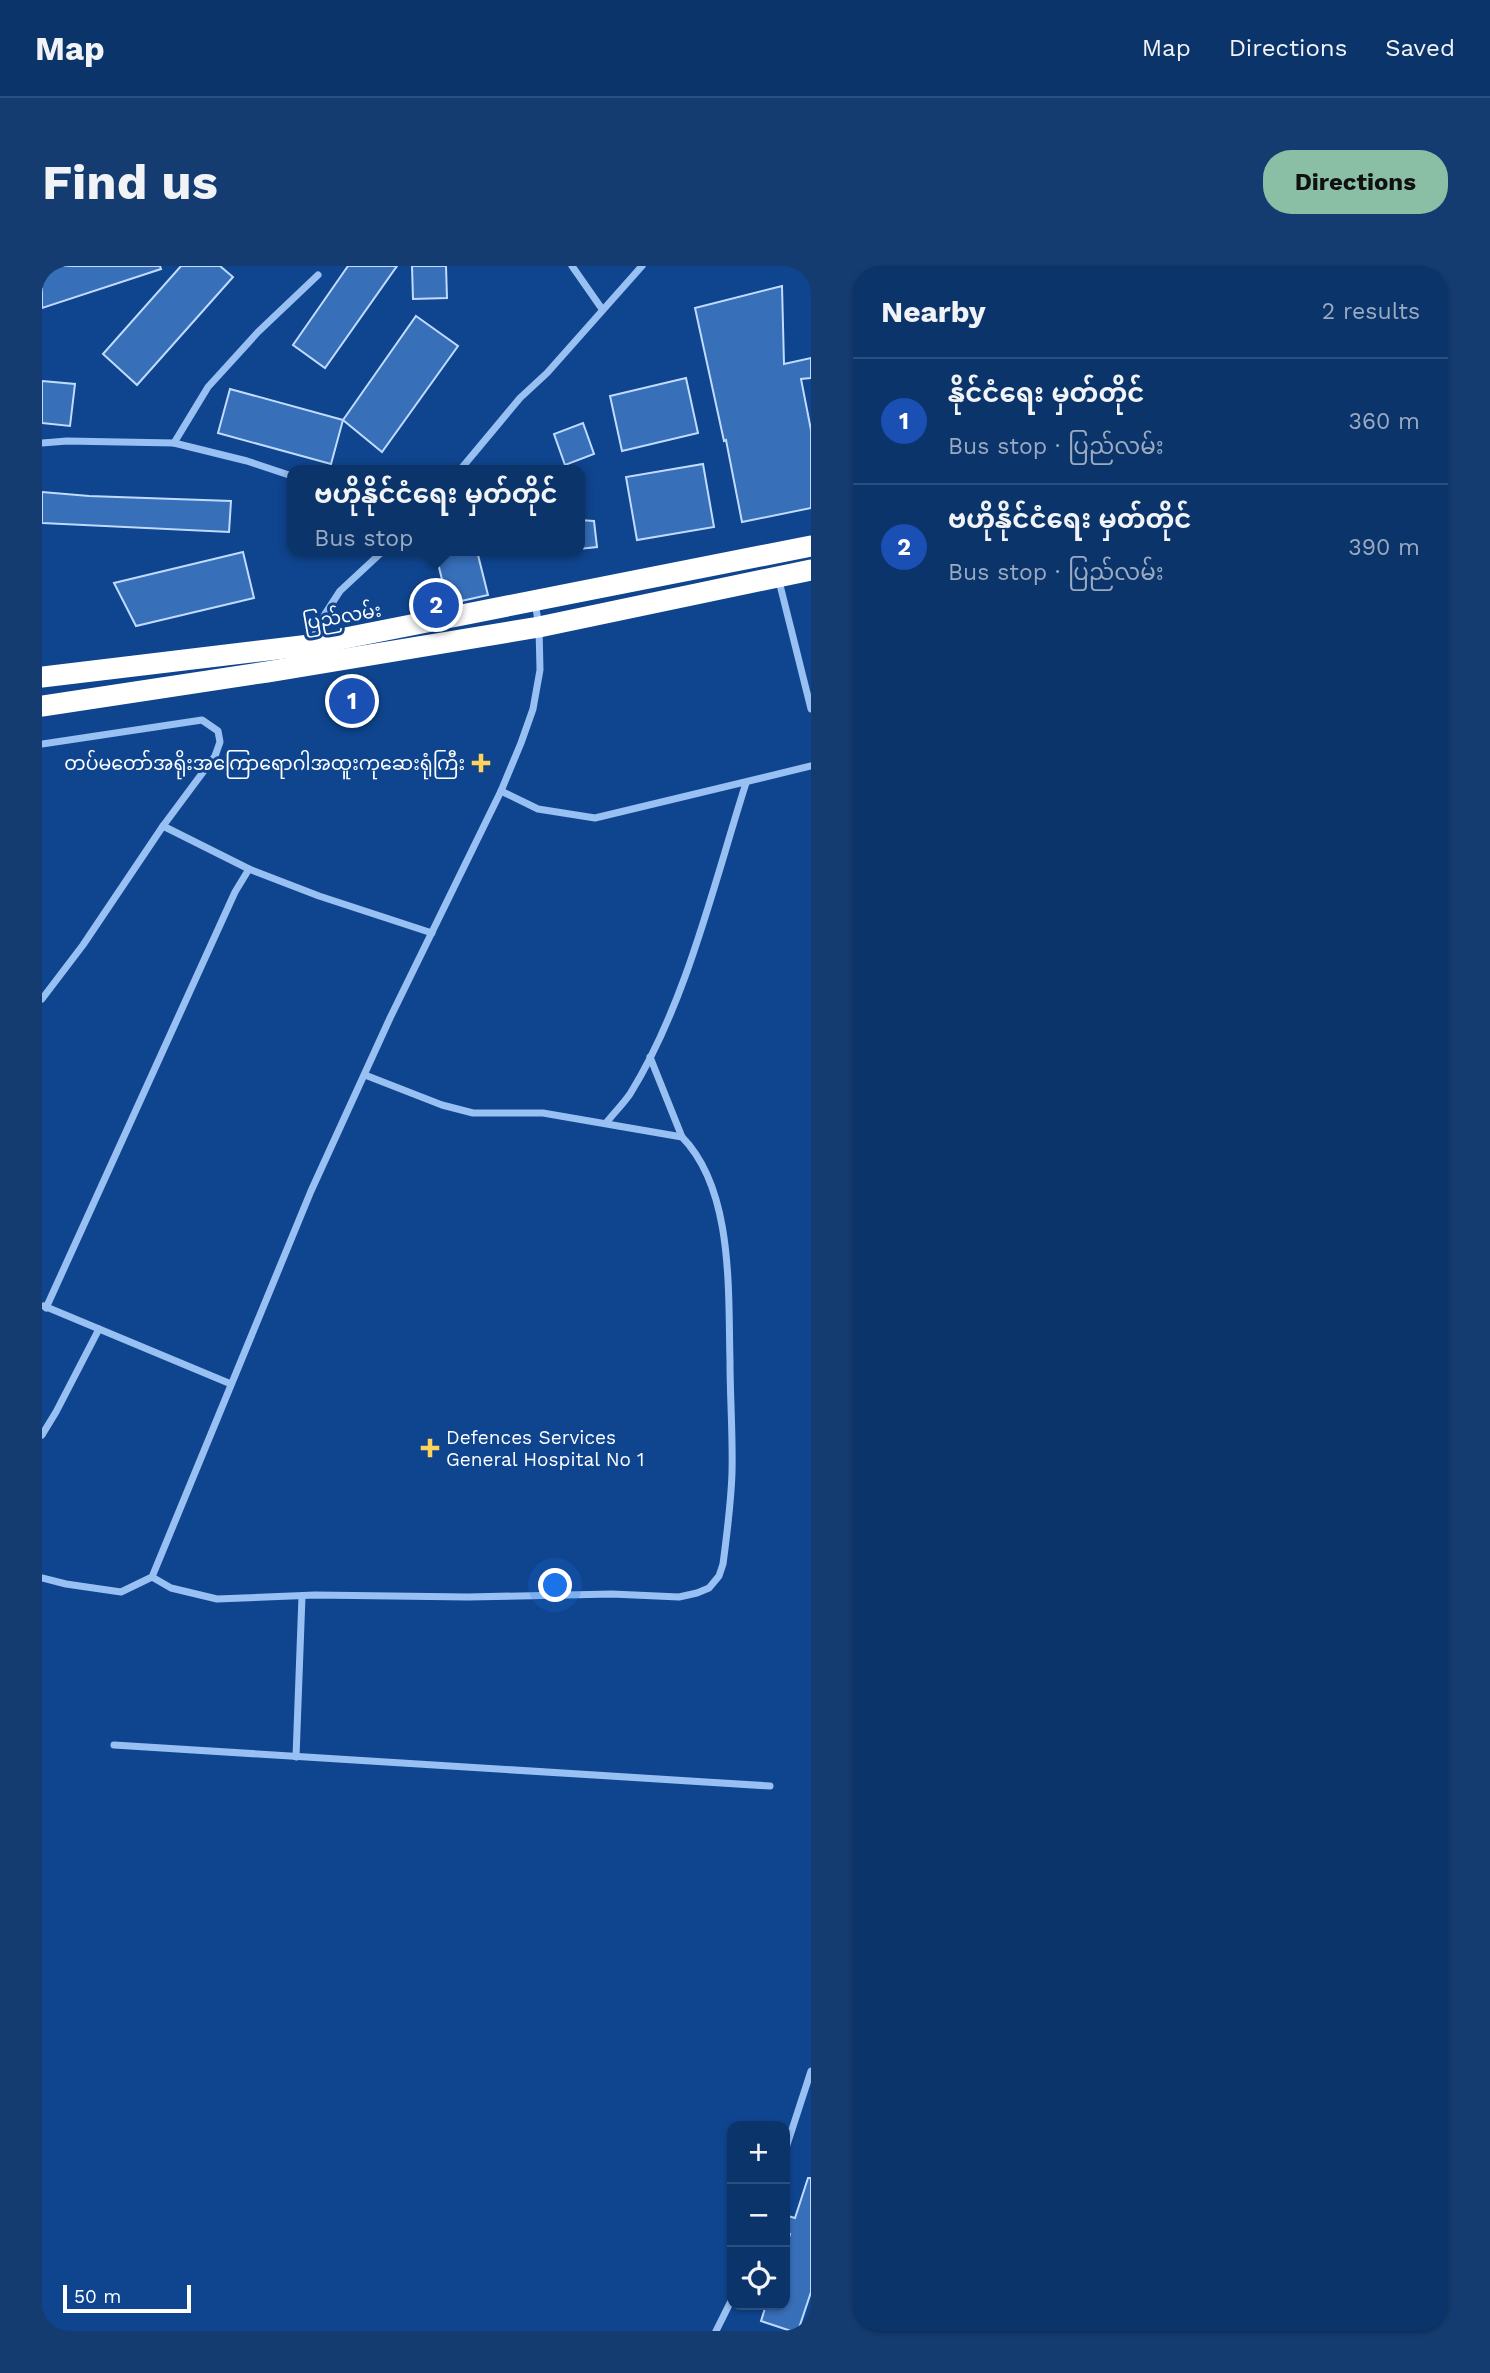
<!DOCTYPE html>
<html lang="en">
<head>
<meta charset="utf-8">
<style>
	:root { --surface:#0b346b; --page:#143c71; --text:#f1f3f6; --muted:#9aaac1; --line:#2b4f7e; --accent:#8abfa5 }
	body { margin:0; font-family:"Work Sans","Noto Sans Myanmar",sans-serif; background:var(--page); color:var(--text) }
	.controls { position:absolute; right:21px; bottom:21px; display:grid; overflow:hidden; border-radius:14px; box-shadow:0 2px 5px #0004 }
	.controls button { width:63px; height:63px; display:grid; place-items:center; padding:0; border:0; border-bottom:2px solid var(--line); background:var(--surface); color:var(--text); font:35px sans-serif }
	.scale { position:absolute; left:21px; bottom:18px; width:128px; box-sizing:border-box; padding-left:7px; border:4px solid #fff; border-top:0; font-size:19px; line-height:24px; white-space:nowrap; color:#fff; -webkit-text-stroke:5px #0f458f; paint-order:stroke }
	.you { position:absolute; left:514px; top:1320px; width:24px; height:24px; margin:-18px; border:5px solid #fff; border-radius:50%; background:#1a73e8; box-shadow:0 0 0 10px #1a73e833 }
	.badge { display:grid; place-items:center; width:46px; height:46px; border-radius:50%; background:var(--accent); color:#fff; font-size:23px; font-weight:700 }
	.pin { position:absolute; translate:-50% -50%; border:4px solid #fff; box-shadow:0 2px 7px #0006 }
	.popup { position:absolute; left:245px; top:199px; width:298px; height:91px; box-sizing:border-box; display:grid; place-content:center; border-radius:14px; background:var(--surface); filter:drop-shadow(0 2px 5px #0005); font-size:23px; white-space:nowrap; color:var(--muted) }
	.popup b { font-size:26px; color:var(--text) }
	.popup::after { content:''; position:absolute; left:50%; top:100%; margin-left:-14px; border:14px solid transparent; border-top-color:var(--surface) }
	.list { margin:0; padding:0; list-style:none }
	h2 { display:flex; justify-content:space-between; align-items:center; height:91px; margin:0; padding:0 28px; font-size:30px }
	h2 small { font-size:23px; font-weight:400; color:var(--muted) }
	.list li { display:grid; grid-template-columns:46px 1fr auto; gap:21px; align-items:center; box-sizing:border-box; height:126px; padding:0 28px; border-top:2px solid var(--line) }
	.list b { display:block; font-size:26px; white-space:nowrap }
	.list p { margin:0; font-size:23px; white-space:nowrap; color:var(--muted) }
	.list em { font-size:23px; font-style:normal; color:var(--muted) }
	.icon { flex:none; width:38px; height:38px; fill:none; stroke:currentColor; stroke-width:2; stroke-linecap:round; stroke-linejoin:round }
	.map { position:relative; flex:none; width:769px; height:2065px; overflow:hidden; border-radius:28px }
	header { display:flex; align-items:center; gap:42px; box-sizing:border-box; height:98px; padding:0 35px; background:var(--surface); border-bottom:2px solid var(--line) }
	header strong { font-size:33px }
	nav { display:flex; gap:38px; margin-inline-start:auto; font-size:24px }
	.intro { display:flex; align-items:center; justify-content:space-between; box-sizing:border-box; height:168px; padding:0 42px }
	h1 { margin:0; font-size:49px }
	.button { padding:18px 32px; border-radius:28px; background:var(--accent); color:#111; font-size:24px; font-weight:700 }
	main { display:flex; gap:42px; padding:0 42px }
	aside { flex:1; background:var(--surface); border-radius:28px; box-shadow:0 2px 5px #0004 }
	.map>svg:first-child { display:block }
	.building { fill:#376fb9; stroke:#c0dbfe; stroke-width:2 }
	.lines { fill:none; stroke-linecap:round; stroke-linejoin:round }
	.street { stroke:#98c0f3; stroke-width:7 }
	.highway { stroke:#fff; stroke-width:21 }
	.poi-dot { fill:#ffd35a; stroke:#0f458f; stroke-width:2.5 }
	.labels { text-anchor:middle; stroke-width:6; stroke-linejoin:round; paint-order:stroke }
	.street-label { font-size:19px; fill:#fff; stroke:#0f458f }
	.poi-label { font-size:19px; fill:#fff; stroke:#0f458f; text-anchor:end }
</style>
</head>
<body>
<header>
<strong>Map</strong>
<nav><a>Map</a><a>Directions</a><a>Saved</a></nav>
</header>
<div class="intro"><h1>Find us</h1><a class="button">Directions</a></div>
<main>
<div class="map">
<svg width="769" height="2065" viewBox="0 0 769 2065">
	<rect width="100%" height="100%" fill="#0f458f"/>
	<g class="building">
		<polygon points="9,0 118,0 119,3 0,42 0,3"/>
		<polygon points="139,0 178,0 191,11 95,119 61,88"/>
		<polygon points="306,0 355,0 283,102 251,79"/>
		<polygon points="370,0 404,0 405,32 371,33"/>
		<polygon points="740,20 742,98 769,92 769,112 759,113 769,164 769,242 700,256 684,174 682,175 653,42"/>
		<polygon points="374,50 416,80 340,186 301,154"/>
		<polygon points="644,112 656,167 580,185 568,130"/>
		<polygon points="0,115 33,118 28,160 0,157"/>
		<polygon points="188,123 301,154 289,198 176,167"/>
		<polygon points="541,157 552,188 523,199 512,168"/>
		<polygon points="661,198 672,261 595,274 584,211"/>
		<polygon points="0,226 47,230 189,235 187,266 0,257"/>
		<polygon points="537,254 552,255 555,281 537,283"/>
		<polygon points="393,285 435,285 446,329 406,338"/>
		<polygon points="201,286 212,332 94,360 72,317"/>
		<polygon points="766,1912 769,1912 769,2026 756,2065 749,2065 719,2055 724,2039 743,2039 743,1983 748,1968 743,1966 743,1949 753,1952"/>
	</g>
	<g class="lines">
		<g class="street">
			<polyline points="530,0 560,43"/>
			<polyline points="0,177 25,175 132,177 205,195 250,210"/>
			<polyline points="132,177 166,121 216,66 276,9"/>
			<polyline points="418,204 478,132 505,107 600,0"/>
			<polyline points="737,315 769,443"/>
			<polyline points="270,374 283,348 298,325 341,285"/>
			<polyline points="0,478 160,454 176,465 178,476 173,490 121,560 41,679 0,733"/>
			<polyline points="459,525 496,543 553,552 769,500"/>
			<polyline points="121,560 207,603 277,630 390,667"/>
			<polyline points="608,791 640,871"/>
			<path d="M 564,857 C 572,847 581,838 588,828 C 644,738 672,617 704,517"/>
			<polyline points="2,1040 189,1118"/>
			<polyline points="4,1042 193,626 207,603"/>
			<polyline points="0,1169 14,1146 57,1063"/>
			<path d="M 110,1311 L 129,1322 L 175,1333 L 273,1329 L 426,1331 L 570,1328 L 637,1331 L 655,1327 L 667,1322 L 677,1310 L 681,1298 C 685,1268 689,1237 690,1207 C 691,1170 688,1132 688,1095 C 686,1026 692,924 640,871 L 501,847 L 431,847 L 400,839 L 323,809"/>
			<polyline points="0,1312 24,1318 79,1326 110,1311 269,925 348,752 459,525 479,477 491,443 498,404 497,361 493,336"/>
			<polyline points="72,1479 728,1520"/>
			<polyline points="254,1491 260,1330"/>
			<polyline points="743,1885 769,1805"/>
			<polyline points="674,2065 690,2033"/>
		</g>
		<g class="highway">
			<polyline points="0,411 268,379 769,280"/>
			<polyline points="0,440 225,406 497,361 769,304"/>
		</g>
	</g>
	<g class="poi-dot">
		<path d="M435.5 486.5h7v7h7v7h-7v7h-7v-7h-7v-7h7z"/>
		<path d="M384.5 1171.5h7v7h7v7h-7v7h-7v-7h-7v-7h7z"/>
	</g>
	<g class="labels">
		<g class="street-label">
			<text transform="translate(300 350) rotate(-10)" y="7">ပြည်လမ်း</text>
		</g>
		<g class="poi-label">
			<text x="423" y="504">တပ်မတော်အရိုးအကြောရောဂါအထူးကုဆေးရုံကြီး</text>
			<text x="404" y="1178" text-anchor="start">Defences Services<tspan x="404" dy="22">General Hospital No 1</tspan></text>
		</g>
	</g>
</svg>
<div class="controls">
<button>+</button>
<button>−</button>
<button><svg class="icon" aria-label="locate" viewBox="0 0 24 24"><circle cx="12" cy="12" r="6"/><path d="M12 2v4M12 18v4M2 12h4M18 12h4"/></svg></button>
</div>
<div class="scale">50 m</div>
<div class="you"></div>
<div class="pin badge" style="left:310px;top:435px;background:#1a4fb4">1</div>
<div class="pin badge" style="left:394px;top:339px;background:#1a4fb4">2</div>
<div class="popup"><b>ဗဟိုနိုင်ငံရေး မှတ်တိုင်</b>Bus stop</div>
</div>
<aside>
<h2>Nearby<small>2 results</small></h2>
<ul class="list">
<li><span class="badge" style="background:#1a4fb4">1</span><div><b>နိုင်ငံရေး မှတ်တိုင်</b><p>Bus stop · ပြည်လမ်း</p></div><em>360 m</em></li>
<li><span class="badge" style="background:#1a4fb4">2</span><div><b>ဗဟိုနိုင်ငံရေး မှတ်တိုင်</b><p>Bus stop · ပြည်လမ်း</p></div><em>390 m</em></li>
</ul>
</aside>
</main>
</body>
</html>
